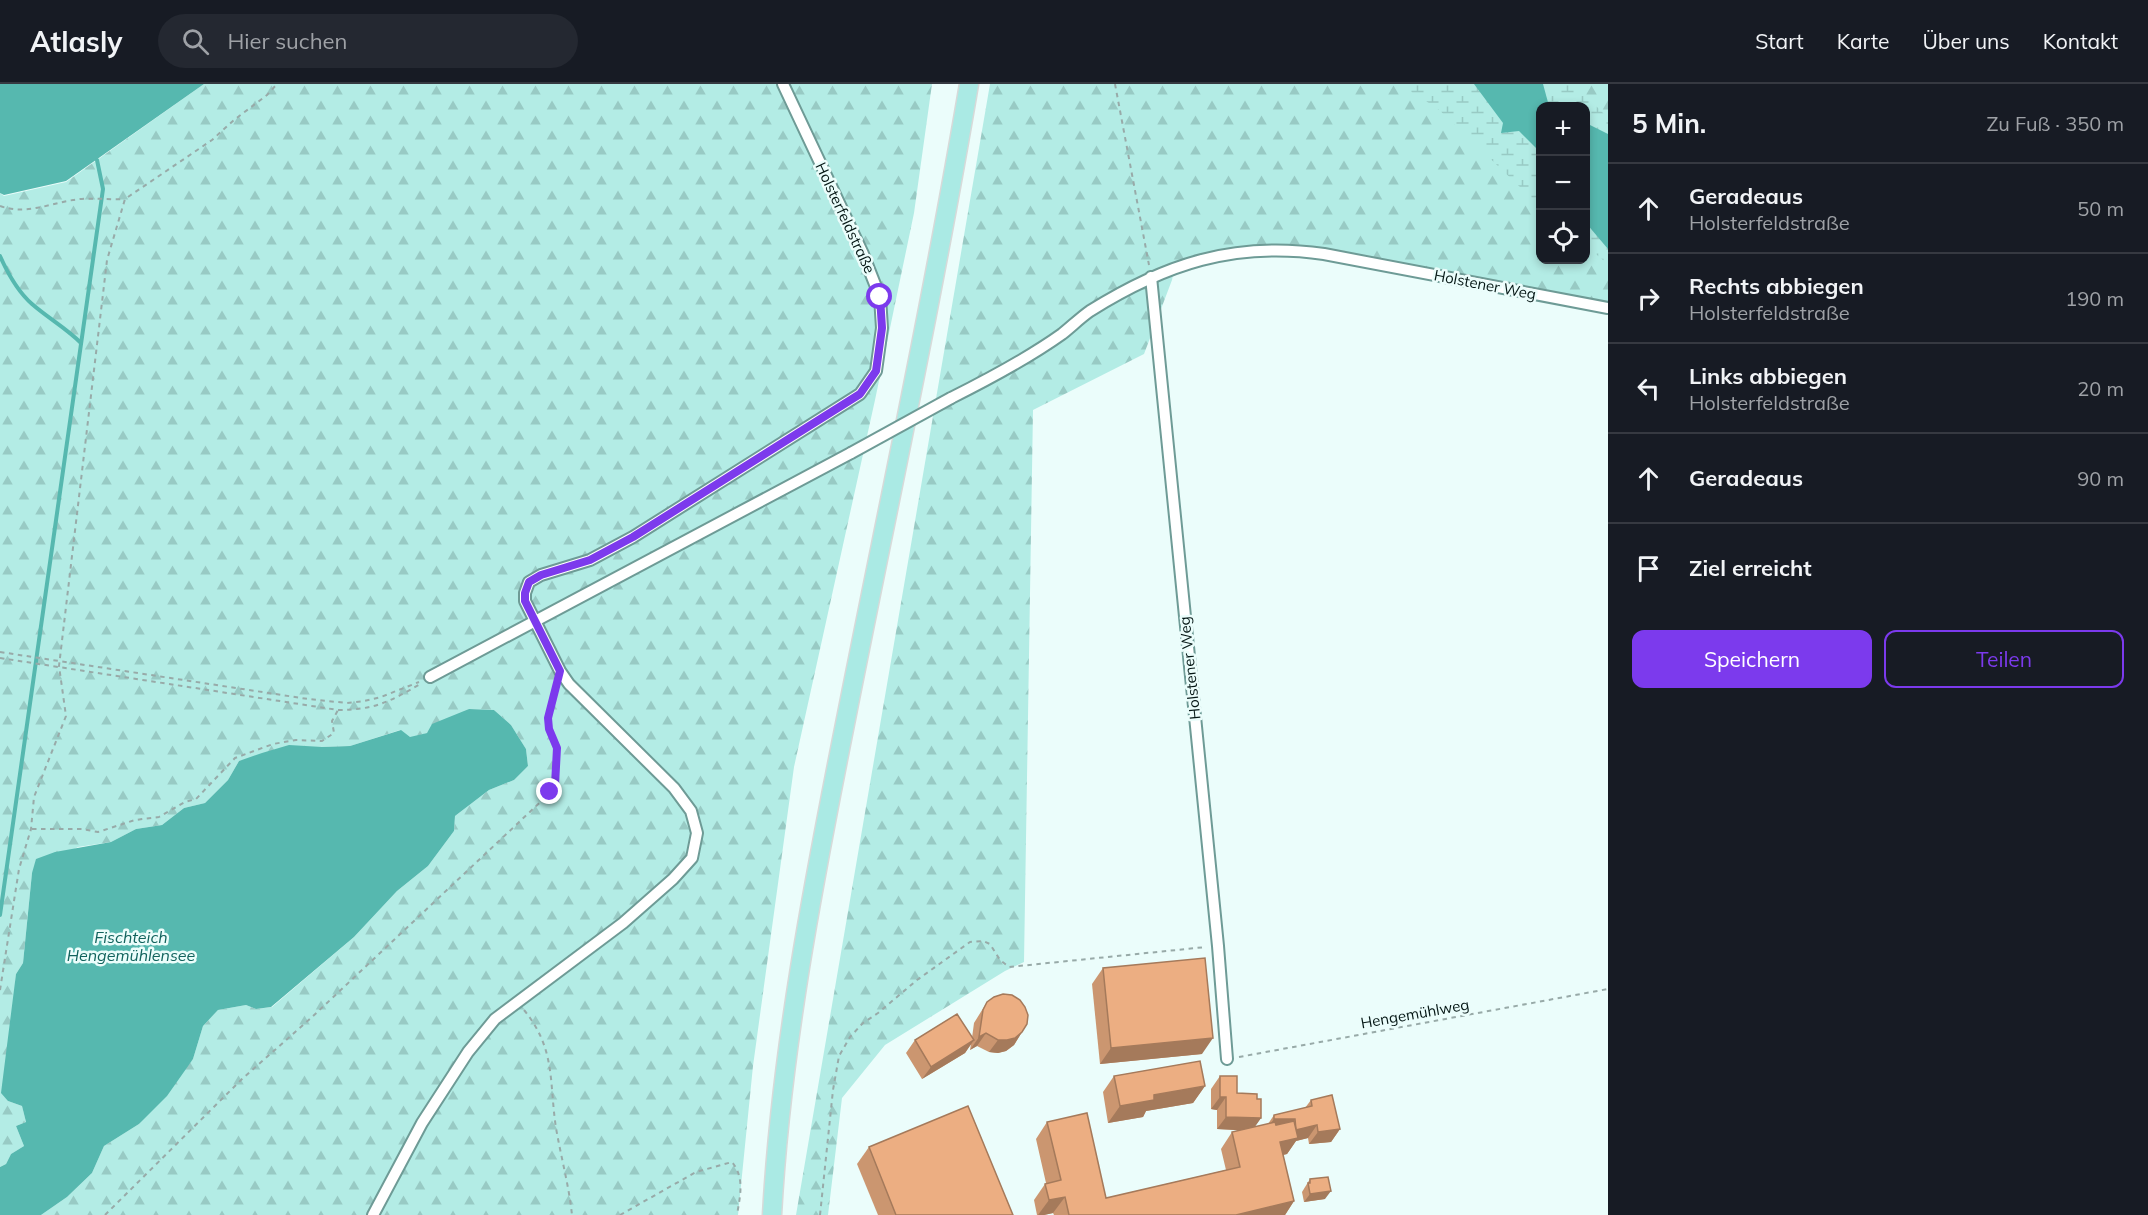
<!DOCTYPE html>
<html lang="de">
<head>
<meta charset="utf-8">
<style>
	:root { --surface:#171b24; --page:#242831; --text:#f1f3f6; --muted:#9ea1a6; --line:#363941; --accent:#7c3aed }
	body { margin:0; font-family:Mulish,sans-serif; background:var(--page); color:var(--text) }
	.controls { position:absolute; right:18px; top:18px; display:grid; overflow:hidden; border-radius:12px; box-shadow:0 3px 9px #0003 }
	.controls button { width:54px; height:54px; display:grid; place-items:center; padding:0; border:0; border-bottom:2px solid var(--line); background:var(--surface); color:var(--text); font:30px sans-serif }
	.stop { position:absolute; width:18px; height:18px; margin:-14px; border:4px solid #7c3aed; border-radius:50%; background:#fff }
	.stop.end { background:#7c3aed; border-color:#fff; box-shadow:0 2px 6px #0008 }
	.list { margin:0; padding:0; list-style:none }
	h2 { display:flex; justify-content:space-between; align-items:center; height:78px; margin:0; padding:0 24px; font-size:26px }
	h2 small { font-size:20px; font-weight:400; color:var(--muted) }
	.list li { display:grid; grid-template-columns:39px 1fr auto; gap:18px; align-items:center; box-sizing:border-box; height:90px; padding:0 24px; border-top:2px solid var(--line) }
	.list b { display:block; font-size:22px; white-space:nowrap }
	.list p { margin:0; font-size:20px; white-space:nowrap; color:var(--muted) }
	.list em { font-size:20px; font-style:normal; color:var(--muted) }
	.actions { display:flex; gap:12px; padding:18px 24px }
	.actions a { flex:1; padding:14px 0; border:2px solid var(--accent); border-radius:12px; text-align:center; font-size:21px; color:var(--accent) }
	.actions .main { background:var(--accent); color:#fff }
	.icon { flex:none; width:33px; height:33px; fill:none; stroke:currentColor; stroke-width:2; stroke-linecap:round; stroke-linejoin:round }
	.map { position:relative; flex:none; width:1608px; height:1131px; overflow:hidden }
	header { display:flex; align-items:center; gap:36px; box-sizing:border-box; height:84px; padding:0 30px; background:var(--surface); border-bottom:2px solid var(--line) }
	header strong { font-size:28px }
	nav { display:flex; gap:33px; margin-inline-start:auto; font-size:21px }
	.search { width:420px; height:54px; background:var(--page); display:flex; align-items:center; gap:15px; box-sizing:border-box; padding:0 21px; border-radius:33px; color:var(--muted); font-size:22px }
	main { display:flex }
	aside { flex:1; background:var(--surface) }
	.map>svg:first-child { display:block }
	.forest { fill:url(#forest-firs); fill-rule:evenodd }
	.wetland { fill:url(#wetland-marsh) }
	.water { fill:#56b8af }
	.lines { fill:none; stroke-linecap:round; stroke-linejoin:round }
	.stream { stroke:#56b8af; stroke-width:4 }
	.minor-casing { stroke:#6e9b96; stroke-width:14 }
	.primary-casing { stroke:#d7dad9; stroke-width:21 }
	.path { stroke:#98aaa8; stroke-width:2; stroke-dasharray:4.5 4.5; stroke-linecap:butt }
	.minor { stroke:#fff; stroke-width:10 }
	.primary { stroke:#aaeae4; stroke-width:18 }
	.minor-bridge-casing { stroke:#6e9b96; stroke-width:14; stroke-linecap:butt }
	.minor-bridge { stroke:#fff; stroke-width:10 }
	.wall { fill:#cb9670 }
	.shaded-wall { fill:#a57a5b }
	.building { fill:#ecae82; stroke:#a57a5b; stroke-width:1.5 }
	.route { stroke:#7c3aed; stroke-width:8 }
	.labels { text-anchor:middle; stroke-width:5; stroke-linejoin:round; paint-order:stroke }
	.street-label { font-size:15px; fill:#041614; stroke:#ebfdfb }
	.water-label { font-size:16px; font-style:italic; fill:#11635d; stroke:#ebfdfb }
</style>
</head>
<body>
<header>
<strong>Atlasly</strong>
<div class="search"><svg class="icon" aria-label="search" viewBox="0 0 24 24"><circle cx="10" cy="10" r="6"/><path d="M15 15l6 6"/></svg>Hier suchen</div>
<nav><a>Start</a><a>Karte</a><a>Über uns</a><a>Kontakt</a></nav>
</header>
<main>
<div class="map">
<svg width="1608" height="1131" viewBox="0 0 1608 1131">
	<defs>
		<pattern id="forest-firs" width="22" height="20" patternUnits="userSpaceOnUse" patternTransform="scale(1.5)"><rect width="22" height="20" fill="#b3ece5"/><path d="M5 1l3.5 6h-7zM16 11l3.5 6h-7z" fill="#98cac4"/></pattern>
		<pattern id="wetland-marsh" width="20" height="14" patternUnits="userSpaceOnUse" patternTransform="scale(1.5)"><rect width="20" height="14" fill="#b3ece5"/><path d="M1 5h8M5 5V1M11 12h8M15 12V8" fill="none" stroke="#98cac4"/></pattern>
	</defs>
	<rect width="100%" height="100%" fill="#ebfdfb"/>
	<g class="forest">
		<polygon points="204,0 932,0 914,129 875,316 794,683 753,982 738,1131 41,1131 67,1113 92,1089 104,1062 139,1040 193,975 203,942 218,926 246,921 256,925 272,923 354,853 397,807 428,782 454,747 455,732 489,706 514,696 528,682 526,665 511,641 494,626 469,625 427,649 410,654 400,646 350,662 322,663 239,677 228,696 205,719 184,724 162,741 136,745 111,758 78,763 32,789 23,879 16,890 8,1017 22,1022 26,1038 16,1042 24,1062 11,1070 6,1080 0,1083 0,109 4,112 66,98"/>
		<path d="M 990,0 L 1608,0 L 1608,224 L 1294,164 L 1175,181 L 1172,196 L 1144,270 L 1033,326 L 1024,878 L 1005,887 L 885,961 L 842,1014 L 828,1131 L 796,1131 ZM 1540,22 L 1586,22 L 1586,176 L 1540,176 Z"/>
	</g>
	<polygon class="wetland" points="1398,0 1574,0 1608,34 1608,180 1586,162 1586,22 1540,22 1540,122 1437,24"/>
	<g class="water">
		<polygon points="0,0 204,0 66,97 4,111 0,109"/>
		<polygon points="1474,0 1543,0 1549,22 1540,22 1540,68 1519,47 1501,49 1503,39"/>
		<polygon points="1586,39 1608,50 1608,165 1586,139"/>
		<polygon points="469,625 494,626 511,641 526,665 528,682 514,696 489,706 455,732 454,747 428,782 397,807 354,853 271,923 256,925 246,921 218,926 203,942 193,975 167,1012 139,1040 104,1062 92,1089 67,1113 41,1131 0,1131 0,1083 6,1080 11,1070 24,1062 16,1042 26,1038 22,1022 8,1017 1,1009 16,890 23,879 32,789 36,775 55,768 111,758 136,745 162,741 184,724 205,719 228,696 239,677 262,669 289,661 322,663 350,662 401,646 410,653 427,649 432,640"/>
	</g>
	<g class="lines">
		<g class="stream">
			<path d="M 0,172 C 8,190 17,207 32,220 C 48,234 66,244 81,259"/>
			<polyline points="0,831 103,105 97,76"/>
		</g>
		<g class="minor-casing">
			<g id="minor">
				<polyline points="1151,193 1218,862 1227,975"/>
				<path d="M 951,314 C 989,295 1027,275 1062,250 C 1071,243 1080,234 1090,227 C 1165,180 1234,157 1324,170 L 1608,224"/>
				<polyline points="430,593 851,369"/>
				<polyline points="373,1131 422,1039 468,968 495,935 623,839 673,795 692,774 697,749 691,727 674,704 569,600 560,587 525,517 525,509 529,498 541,491 590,476 633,453 860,310 876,287 882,244 880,213 863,170 783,0"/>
			</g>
		</g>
		<g class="primary-casing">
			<path id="primary" d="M 772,1131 C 781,967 813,801 845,640 C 887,427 933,214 969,0"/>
		</g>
		<g class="path">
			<polyline points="1115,0 1149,181"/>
			<path d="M 0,122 C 26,131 48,120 73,116 C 89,113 108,116 124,115"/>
			<polyline points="0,568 308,615 347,619 364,617 381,613 419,598"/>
			<path d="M 0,574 L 338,626 C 373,626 390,618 420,600"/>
			<polyline points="32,745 82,745 98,748 135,736 159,733 185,718 196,715 235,674 273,660 296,656 322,657 334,649 332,637 338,626"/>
			<polyline points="0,906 19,785 31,745 34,713 66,632 59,582 107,176 125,115 212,56 234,36 267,11 277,0"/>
			<path d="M 524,926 C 556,965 549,998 556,1044 C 561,1073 569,1102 572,1131"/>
			<polyline points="1239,973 1608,905"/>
			<polyline points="105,1131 242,995 311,934 551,708 555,701 557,664 549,645 548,634 556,603"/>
			<path d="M 620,1131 L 696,1088 L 732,1078 C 745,1094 740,1112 737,1131"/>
			<polyline points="820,1131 833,1006 839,972 850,953 863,939 878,929 917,896 970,858 983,857 990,860 1000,876 1009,883 1206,863"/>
		</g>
		<use href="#minor" class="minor"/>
		<use href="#primary" class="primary"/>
		<g class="minor-bridge-casing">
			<polyline id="minor-bridge" points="851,369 951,314"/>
		</g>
		<use href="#minor-bridge" class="minor-bridge"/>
	</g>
	<g class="wall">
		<polygon points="1103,884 1202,970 1100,980 1092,900"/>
		<polygon points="987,918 1022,948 1014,961 1006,967 998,969 989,968 977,962 970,966 971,960 965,969 922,995 906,969 915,956 972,954 974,939"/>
		<polygon points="1114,992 1205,1002 1193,1019 1146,1027 1143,1033 1108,1039 1103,1008"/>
		<polygon points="1220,992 1237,1009 1257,1015 1261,1034 1254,1043 1268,1040 1274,1031 1305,1024 1311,1016 1340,1045 1331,1058 1309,1060 1308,1054 1296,1057 1287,1070 1283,1071 1294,1117 1285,1131 1054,1131 1053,1129 1044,1131 1037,1131 1034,1116 1045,1100 1046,1099 1036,1055 1047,1038 1106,1114 1226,1086 1221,1065 1232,1048 1240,1046 1217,1045 1217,1026 1211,1025 1211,1005"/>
		<polygon points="869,1063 1013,1131 878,1131 857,1080"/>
		<polygon points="1310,1095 1325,1115 1304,1118 1302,1108"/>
	</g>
	<g class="shaded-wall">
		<polygon points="1022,948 1014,961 1006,967 998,969 989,968 998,956"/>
		<polygon points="986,949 977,962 970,966 979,953"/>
		<polygon points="1213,954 1202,970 1100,980 1111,964"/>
		<polygon points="974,956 965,969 922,995 931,983"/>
		<polygon points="1205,1002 1193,1019 1146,1027 1143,1033 1108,1039 1120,1022 1154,1011"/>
		<polygon points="1220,1013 1226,1013 1217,1026 1211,1025"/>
		<polygon points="1226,1033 1261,1034 1252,1047 1217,1045"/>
		<polygon points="1274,1035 1295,1035 1286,1048 1265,1047"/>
		<polygon points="1317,1041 1308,1054 1296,1057 1287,1070 1269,1074 1280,1058 1296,1046"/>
		<polygon points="1340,1045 1331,1058 1309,1060 1318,1048"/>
		<polygon points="1331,1107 1325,1115 1304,1118 1310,1110"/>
		<polygon points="1065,1113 1053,1129 1044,1131 1038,1131 1049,1116"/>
		<polygon points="1294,1117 1285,1131 1236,1131"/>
	</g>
	<g class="building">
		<polygon points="1205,874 1213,954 1111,964 1103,884"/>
		<polygon points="1003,910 1012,911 1020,916 1025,923 1028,931 1027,940 1022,948 1015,954 1007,956 998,956 986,949 979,953 983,926 987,918 994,913"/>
		<polygon points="957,930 974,956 931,983 915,956"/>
		<polygon points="1200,977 1205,1002 1154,1011 1154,1016 1120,1022 1114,992"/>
		<polygon points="1220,992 1237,992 1237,1009 1257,1010 1257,1015 1261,1015 1261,1034 1226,1033 1226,1013 1220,1013"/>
		<polygon points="1332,1011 1340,1045 1318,1048 1317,1041 1296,1046 1295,1035 1274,1035 1274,1031 1312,1022 1311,1016"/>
		<polygon points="968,1022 1013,1131 896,1131 869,1063"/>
		<polygon points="1087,1029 1106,1114 1240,1083 1232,1048 1275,1038 1276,1041 1294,1037 1298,1054 1280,1058 1294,1117 1236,1131 1069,1131 1065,1113 1049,1116 1045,1100 1061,1096 1047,1038"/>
		<polygon points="1328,1093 1331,1107 1310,1110 1308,1099 1310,1099 1310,1095"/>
	</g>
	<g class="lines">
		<polyline class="route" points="550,708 555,701 557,664 549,645 548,634 560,587 525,517 525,509 529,498 541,491 590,476 633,453 860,310 876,287 882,244 880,213"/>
	</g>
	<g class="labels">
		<g class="street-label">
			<text transform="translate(845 134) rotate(65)" y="5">Holsterfeldstraße</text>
			<text transform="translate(1485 201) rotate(11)" y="5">Holstener Weg</text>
			<text transform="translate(1190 584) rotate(-96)" y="5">Holstener Weg</text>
			<text transform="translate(1415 930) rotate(-10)" y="5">Hengemühlweg</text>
		</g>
		<g class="water-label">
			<text x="131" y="859">Fischteich<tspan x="131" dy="18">Hengemühlensee</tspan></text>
		</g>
	</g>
</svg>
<div class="controls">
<button>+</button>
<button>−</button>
<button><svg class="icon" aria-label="locate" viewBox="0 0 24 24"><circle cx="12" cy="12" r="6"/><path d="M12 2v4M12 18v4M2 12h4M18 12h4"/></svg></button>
</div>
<div class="stop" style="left:880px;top:213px"></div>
<div class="stop end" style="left:550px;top:708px"></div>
</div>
<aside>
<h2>5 Min.<small>Zu Fuß · 350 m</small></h2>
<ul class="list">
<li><svg class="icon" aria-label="ahead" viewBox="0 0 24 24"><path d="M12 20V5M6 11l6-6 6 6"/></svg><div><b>Geradeaus</b><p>Holsterfeldstraße</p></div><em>50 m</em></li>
<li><svg class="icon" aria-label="right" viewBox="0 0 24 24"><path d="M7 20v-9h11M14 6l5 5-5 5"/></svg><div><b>Rechts abbiegen</b><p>Holsterfeldstraße</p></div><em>190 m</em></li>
<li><svg class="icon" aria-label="left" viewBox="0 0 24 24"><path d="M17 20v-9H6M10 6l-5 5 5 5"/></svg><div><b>Links abbiegen</b><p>Holsterfeldstraße</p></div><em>20 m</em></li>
<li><svg class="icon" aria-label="ahead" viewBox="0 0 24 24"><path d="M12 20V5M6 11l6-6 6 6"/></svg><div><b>Geradeaus</b></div><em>90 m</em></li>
<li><svg class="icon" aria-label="arrive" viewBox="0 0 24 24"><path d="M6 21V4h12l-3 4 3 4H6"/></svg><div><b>Ziel erreicht</b></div></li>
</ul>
<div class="actions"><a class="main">Speichern</a><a>Teilen</a></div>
</aside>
</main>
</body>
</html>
